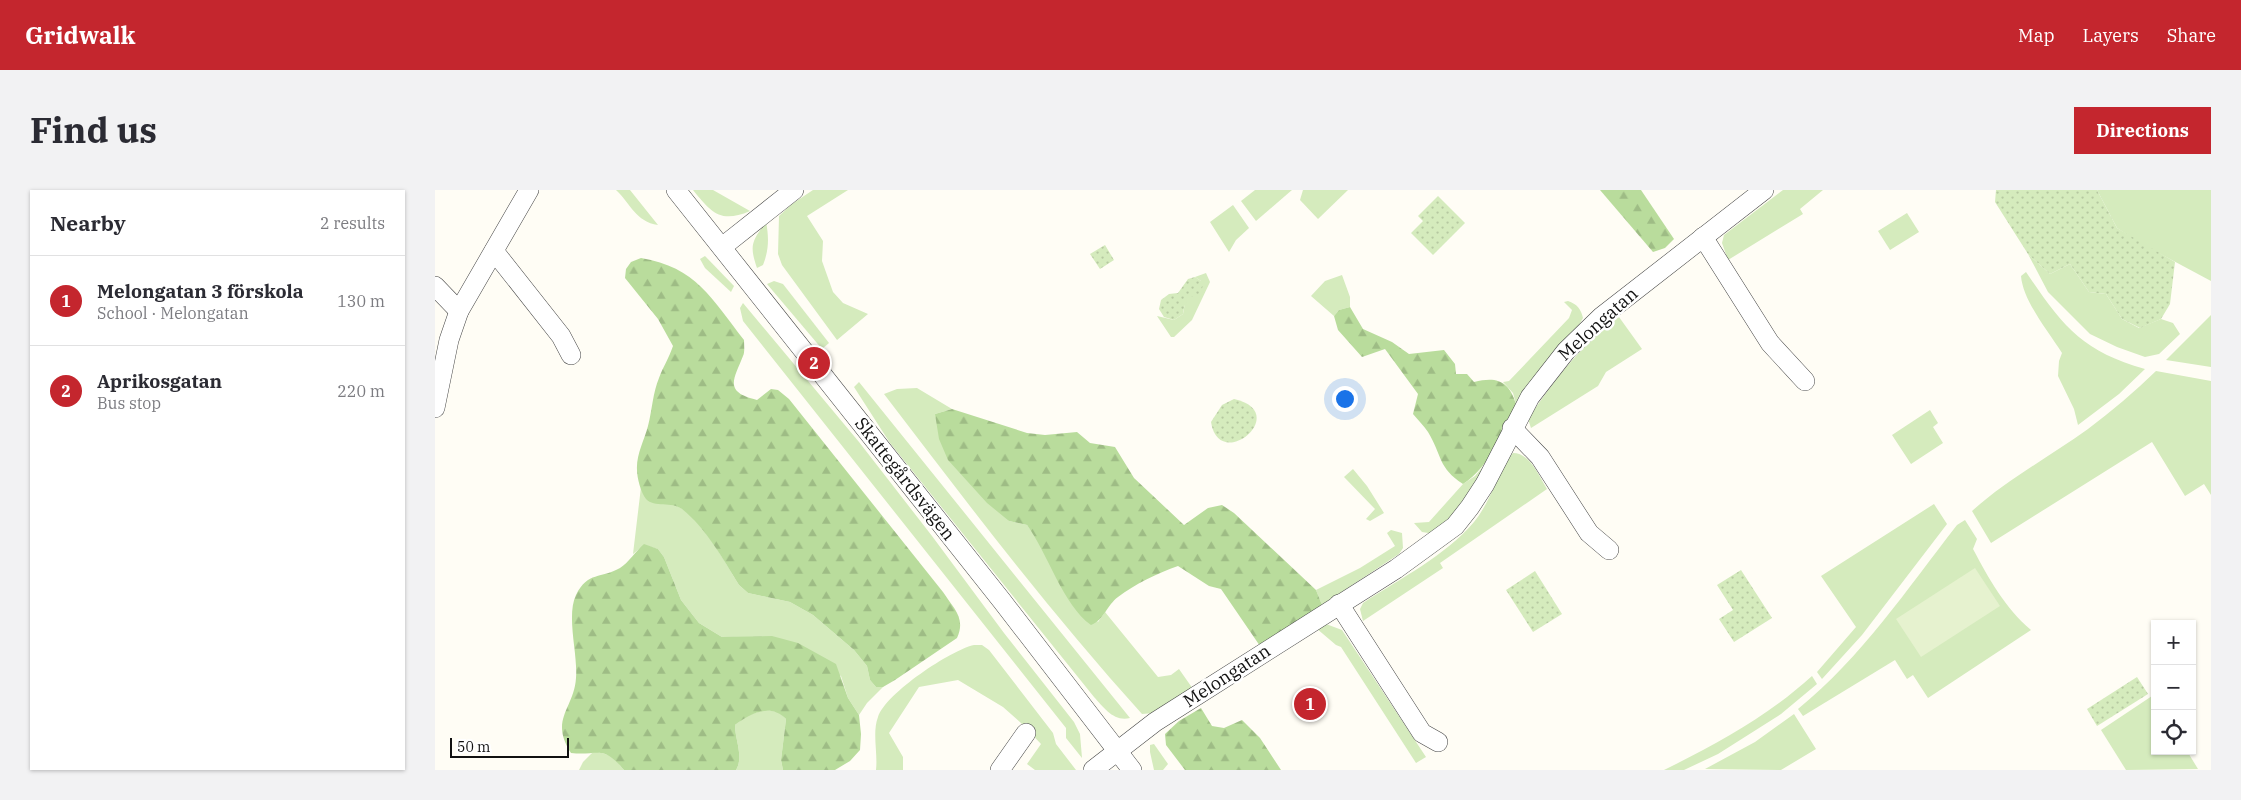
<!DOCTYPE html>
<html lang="en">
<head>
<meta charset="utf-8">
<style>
	:root { --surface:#fff; --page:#f2f2f3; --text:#2b2b33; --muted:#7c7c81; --line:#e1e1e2; --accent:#c4262e }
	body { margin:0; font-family:"IBM Plex Serif",serif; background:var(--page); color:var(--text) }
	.controls { position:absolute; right:15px; bottom:15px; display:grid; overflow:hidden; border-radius:0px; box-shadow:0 1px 4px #0004 }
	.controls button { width:45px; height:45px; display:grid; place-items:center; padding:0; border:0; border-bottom:1px solid var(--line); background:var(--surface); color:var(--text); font:25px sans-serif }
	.scale { position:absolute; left:15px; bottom:12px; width:119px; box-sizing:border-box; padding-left:5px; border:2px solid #111; border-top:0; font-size:14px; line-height:18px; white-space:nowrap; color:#111; -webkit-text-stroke:4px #fff; paint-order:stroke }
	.you { position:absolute; left:909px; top:208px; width:18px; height:18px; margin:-12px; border:4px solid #fff; border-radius:50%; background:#1a73e8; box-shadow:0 0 0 8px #1a73e833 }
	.badge { display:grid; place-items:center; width:32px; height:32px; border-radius:50%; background:var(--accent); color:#fff; font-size:16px; font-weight:700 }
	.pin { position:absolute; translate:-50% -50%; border:2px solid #fff; box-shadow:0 1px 5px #0006 }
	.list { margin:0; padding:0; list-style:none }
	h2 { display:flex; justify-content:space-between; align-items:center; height:65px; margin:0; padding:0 20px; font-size:21px }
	h2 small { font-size:16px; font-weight:400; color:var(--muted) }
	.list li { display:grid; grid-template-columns:32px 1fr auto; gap:15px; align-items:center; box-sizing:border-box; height:90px; padding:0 20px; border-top:1px solid var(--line) }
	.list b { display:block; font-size:19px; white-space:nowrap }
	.list p { margin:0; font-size:16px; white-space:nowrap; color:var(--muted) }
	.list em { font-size:16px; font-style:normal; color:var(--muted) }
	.icon { flex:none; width:28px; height:28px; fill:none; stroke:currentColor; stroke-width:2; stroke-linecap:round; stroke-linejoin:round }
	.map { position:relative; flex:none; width:1776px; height:580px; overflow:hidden; border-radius:0px }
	header { display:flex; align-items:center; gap:30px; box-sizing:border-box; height:70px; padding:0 25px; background:var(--accent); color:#fff }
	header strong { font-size:24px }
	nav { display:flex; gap:28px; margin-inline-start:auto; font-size:18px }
	.intro { display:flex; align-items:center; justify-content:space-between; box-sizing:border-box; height:120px; padding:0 30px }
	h1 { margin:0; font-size:35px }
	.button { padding:12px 22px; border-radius:0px; background:var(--accent); color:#fff; font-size:18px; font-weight:700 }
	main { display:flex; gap:30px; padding:0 30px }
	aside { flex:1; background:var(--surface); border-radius:0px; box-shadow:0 1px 4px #0004 }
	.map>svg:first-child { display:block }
	.grass { fill:#d5ebbd }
	.forest { fill:url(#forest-firs) }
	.park { fill:url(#park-dots) }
	.pitch { fill:#e6f2cf }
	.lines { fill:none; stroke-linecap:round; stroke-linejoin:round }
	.minor-casing { stroke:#444; stroke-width:20 }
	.minor { stroke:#fff; stroke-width:19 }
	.labels { text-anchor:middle; stroke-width:5; stroke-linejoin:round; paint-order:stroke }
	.street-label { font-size:18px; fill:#111; stroke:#fff }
</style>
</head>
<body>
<header>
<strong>Gridwalk</strong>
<nav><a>Map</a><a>Layers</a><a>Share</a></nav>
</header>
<div class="intro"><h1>Find us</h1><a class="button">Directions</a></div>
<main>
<aside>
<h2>Nearby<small>2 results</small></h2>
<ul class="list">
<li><span class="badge">1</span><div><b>Melongatan 3 förskola</b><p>School · Melongatan</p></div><em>130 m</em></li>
<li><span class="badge">2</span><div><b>Aprikosgatan</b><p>Bus stop</p></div><em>220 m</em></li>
</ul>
</aside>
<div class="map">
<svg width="1776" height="580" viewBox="0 0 1776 580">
	<defs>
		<pattern id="forest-firs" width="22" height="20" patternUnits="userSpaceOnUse" patternTransform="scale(1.25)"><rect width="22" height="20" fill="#b9dc9c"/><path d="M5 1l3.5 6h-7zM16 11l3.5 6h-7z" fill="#9ebc85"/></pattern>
		<pattern id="park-dots" width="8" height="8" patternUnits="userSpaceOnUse" patternTransform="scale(1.25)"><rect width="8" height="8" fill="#d5ebbd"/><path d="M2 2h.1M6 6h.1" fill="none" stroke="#b6c8a1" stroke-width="1.8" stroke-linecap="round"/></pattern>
	</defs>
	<rect width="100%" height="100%" fill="#fffdf5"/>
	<g class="grass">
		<path d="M 181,0 L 195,0 L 223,35 C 201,32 195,13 181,0 Z"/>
		<path d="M 258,0 L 278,0 L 315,21 C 285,34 276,22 258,0 Z"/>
		<polygon points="378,0 413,0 372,26 388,51 387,71 398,102 408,113 433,124 402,150 347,75 343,64 344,26 357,14"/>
		<polygon points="820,0 857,0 821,31 806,11"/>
		<polygon points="868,0 913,0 883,29 865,10"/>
		<polygon points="1348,0 1388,0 1365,19 1368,24 1293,70 1287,53 1289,45"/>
		<polygon points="1662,0 1776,0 1776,91 1705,53 1682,38"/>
		<polygon points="798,15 814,38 801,50 794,62 775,32"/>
		<polygon points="1472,23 1484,42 1455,60 1443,41"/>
		<path d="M 331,32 C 334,47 334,60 328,75 L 322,78 C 314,55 317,51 331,32 Z"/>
		<polygon points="1593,64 1615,84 1635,74 1654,102 1671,104 1687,129 1704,138 1726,129 1738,133 1745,144 1724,164 1710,167 1682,157 1655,144 1613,102"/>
		<polygon points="270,66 299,96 296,102 270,78 265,69"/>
		<path d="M 1591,82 C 1627,135 1646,161 1710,179 L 1684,204 L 1643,235 L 1639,219 L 1623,186 L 1624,171 L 1627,163 C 1613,141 1588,111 1586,86 Z"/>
		<polygon points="771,83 775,92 757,130 739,147 736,147 722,126 739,130 748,124 750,113 766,91 760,87"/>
		<polygon points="907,85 915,107 915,117 904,120 899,126 876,106 890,91"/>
		<polygon points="339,91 348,94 394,153 387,159 332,94"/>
		<path d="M 1133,111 C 1142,114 1146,119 1148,128 L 1144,135 L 1124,155 L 1081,214 L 1078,203 L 1068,192 L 1074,191 L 1134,128 L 1137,120 L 1129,112 Z"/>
		<polygon points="308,113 424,252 497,346 569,443 639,532 645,544 647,568 631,548 631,538 308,131 305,118"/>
		<polygon points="1776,125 1776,177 1731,170"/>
		<path d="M 1184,127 L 1207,159 L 1171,182 L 1163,196 L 1096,238 L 1093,229 C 1121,188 1144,157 1184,127 Z"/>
		<path d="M 1721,181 L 1776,191 L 1776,305 L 1769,294 L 1750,306 L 1717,252 L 1556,353 L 1537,321 C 1573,289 1614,267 1653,239 C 1677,221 1699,202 1721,181 Z"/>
		<path d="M 424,192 L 695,528 C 679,532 669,518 659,507 L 455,253 L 419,197 Z"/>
		<path d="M 482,198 L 517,219 L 500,224 L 574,331 L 592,335 L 603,350 L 621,384 L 663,432 L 670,422 L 723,487 L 736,485 L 744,479 L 758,499 L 719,523 L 707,524 C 615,422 532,313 449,204 L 462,199 Z"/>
		<polygon points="1495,220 1503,233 1498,237 1508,253 1476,274 1457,245"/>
		<path d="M 1078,263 C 1095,263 1104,286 1112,299 L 1005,373 L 1008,378 L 928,431 L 925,419 L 928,413 C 966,388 1010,366 1039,332 C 1053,315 1063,287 1073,268 Z"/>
		<path d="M 1052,272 C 1038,302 1025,322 1000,344 L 987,342 L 979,333 L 994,332 L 1028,294 L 1040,286 Z"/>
		<polygon points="918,279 932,296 949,323 935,331 931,329 940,319 909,287"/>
		<path d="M 206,297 C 219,324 227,305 246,318 C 270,334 289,371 304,395 L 313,403 L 355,412 L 378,425 L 419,460 L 432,476 L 435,490 L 441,497 L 448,497 L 432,513 L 424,525 L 413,508 L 406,486 L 308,447 L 287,447 L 264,433 L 246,410 L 229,367 L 223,359 L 209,355 L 198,364 Z"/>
		<polygon points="1499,314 1512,334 1427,445 1387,489 1382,482 1421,437 1386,386"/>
		<path d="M 1530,330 L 1542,349 L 1538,359 C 1554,389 1570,418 1596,440 L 1493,508 L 1478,485 L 1472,489 L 1460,470 L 1368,526 L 1363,519 C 1427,467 1472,399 1522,335 Z"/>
		<polygon points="956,340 967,343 968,358 964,364 887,415 881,400 925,378 960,356 952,343"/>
		<polygon points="891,434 907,440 991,567 981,573 906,457 901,455 881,438"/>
		<path d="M 539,455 L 547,455 L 554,460 L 618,543 L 621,554 L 641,580 L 600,580 L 592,574 L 606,554 L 586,533 L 568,517 L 523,490 L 484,497 L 454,543 L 468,567 L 468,580 L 441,580 C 443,563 437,543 443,527 C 451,503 516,460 539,455 Z"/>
		<path d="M 1377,486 L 1382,494 L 1346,524 L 1283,564 L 1249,580 L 1229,580 C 1282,554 1333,526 1377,486 Z"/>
		<polygon points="1717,506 1720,511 1720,561 1752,561 1763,579 1691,580 1666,540"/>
		<path d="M 329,520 L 344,522 L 351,529 L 346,570 L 348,580 L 301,580 C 309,567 300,550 300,535 L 311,526 Z"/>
		<polygon points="1359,524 1381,559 1346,580 1270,579 1320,552"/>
		<polygon points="719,554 733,574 728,580 719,580 715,562 715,555"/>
		<polygon points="159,561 177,566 189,580 144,580 148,572"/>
	</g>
	<g class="forest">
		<polygon points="1165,0 1206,0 1239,49 1230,58 1218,62"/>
		<path d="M 206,68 C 261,77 277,109 309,150 C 309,155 310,162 308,166 C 299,189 288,202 322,210 L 336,199 L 343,200 L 354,209 L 508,402 C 519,419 531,428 522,448 L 460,490 L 448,497 L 441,497 L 435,490 L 432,476 L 419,460 L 378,425 L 355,412 L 313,403 L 304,395 C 288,369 271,338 247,319 C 237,311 219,318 211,309 C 206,303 202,288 202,280 C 201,265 209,251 213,236 C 217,220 218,202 224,188 C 228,177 234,168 238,156 L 223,129 L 190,88 L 191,79 L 196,72 Z"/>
		<path d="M 915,117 L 928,139 L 957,152 L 974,164 L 1009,160 L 1020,174 L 1021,184 L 1032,184 L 1039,192 C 1062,186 1074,191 1081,214 C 1067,242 1056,276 1028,294 C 1003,278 1007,265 993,242 C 989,236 983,230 978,224 L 983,204 L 950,159 L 927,167 L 903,140 L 899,126 L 904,120 Z"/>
		<path d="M 517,219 L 592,243 L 610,245 L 642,242 L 655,253 L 680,257 L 699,288 L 749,335 L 773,318 L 787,315 L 799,323 L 881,400 L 887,415 L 825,456 L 786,399 L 774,396 L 743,376 C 723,383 700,394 683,407 C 672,415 669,430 656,435 C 628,415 613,364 592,335 L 574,331 L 552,313 L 513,270 L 504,249 L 500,224 Z"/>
		<path d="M 209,354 L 223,359 L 229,367 L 246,410 L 264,433 L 287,447 L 337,446 L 363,453 L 401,474 L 413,508 L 424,525 L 426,544 L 425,560 L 415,571 L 400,580 L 348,580 L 346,570 L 351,529 C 336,513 315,523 300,535 C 300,550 309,567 301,580 L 189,580 C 167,554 164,566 136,563 C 114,529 139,519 141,488 C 143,464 131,426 141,405 C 153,381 166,389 185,378 C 193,373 201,361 209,354 Z"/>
		<polygon points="766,518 777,536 789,538 807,530 825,548 846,580 750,580 731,555 730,544 744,531"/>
	</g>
	<g class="park">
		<polygon points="1561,0 1662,0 1682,38 1740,72 1735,114 1726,129 1705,138 1687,129 1671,104 1654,102 1635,74 1615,84 1593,64 1560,12"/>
		<polygon points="1003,6 1030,33 998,65 976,43 988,31 983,26"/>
		<polygon points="670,55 679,70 665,79 655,64"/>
		<path d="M 760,87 L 766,91 L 768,96 L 764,104 C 752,107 750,112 748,124 L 739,130 L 729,127 L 724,119 L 726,110 L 734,104 L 743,103 L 753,89 Z"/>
		<path d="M 799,209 C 858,222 784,284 776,232 L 787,215 Z"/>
		<polygon points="1306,380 1337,428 1299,452 1284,429 1298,420 1282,395"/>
		<polygon points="1100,381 1127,424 1098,442 1071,400"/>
		<polygon points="1702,487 1713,504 1662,536 1652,519"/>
	</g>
	<polygon class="pitch" points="1540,378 1565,416 1486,467 1461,429"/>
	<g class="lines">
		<g class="minor-casing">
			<g id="minor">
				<polyline points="241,0 567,411 697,580"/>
				<polyline points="1268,47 1335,153 1370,191"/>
				<polyline points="287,57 359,0"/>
				<polyline points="59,61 126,146 136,165"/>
				<polyline points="0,96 24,121"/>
				<polyline points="0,218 14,150 24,121 94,0"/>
				<polyline points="1077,238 1105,267 1154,343 1174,360"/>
				<polyline points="904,414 987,543 1003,552"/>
				<polyline points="565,580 591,543"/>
				<polyline points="658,580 720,532 961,379 1020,336 1035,317 1050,294 1095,207 1131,161 1166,127 1329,0"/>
			</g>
		</g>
		<use href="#minor" class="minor"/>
	</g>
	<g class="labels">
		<g class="street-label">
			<text transform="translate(1163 134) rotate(-42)" y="6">Melongatan</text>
			<text transform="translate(470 289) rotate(52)" y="6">Skattegårdsvägen</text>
			<text transform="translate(792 486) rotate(-33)" y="6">Melongatan</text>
		</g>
	</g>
</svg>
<div class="controls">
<button>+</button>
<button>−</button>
<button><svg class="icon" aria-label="locate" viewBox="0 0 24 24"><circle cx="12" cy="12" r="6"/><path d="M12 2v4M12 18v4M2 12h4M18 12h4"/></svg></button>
</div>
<div class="scale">50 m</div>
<div class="you"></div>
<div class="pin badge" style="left:875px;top:514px">1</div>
<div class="pin badge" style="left:379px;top:173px">2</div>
</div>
</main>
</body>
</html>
